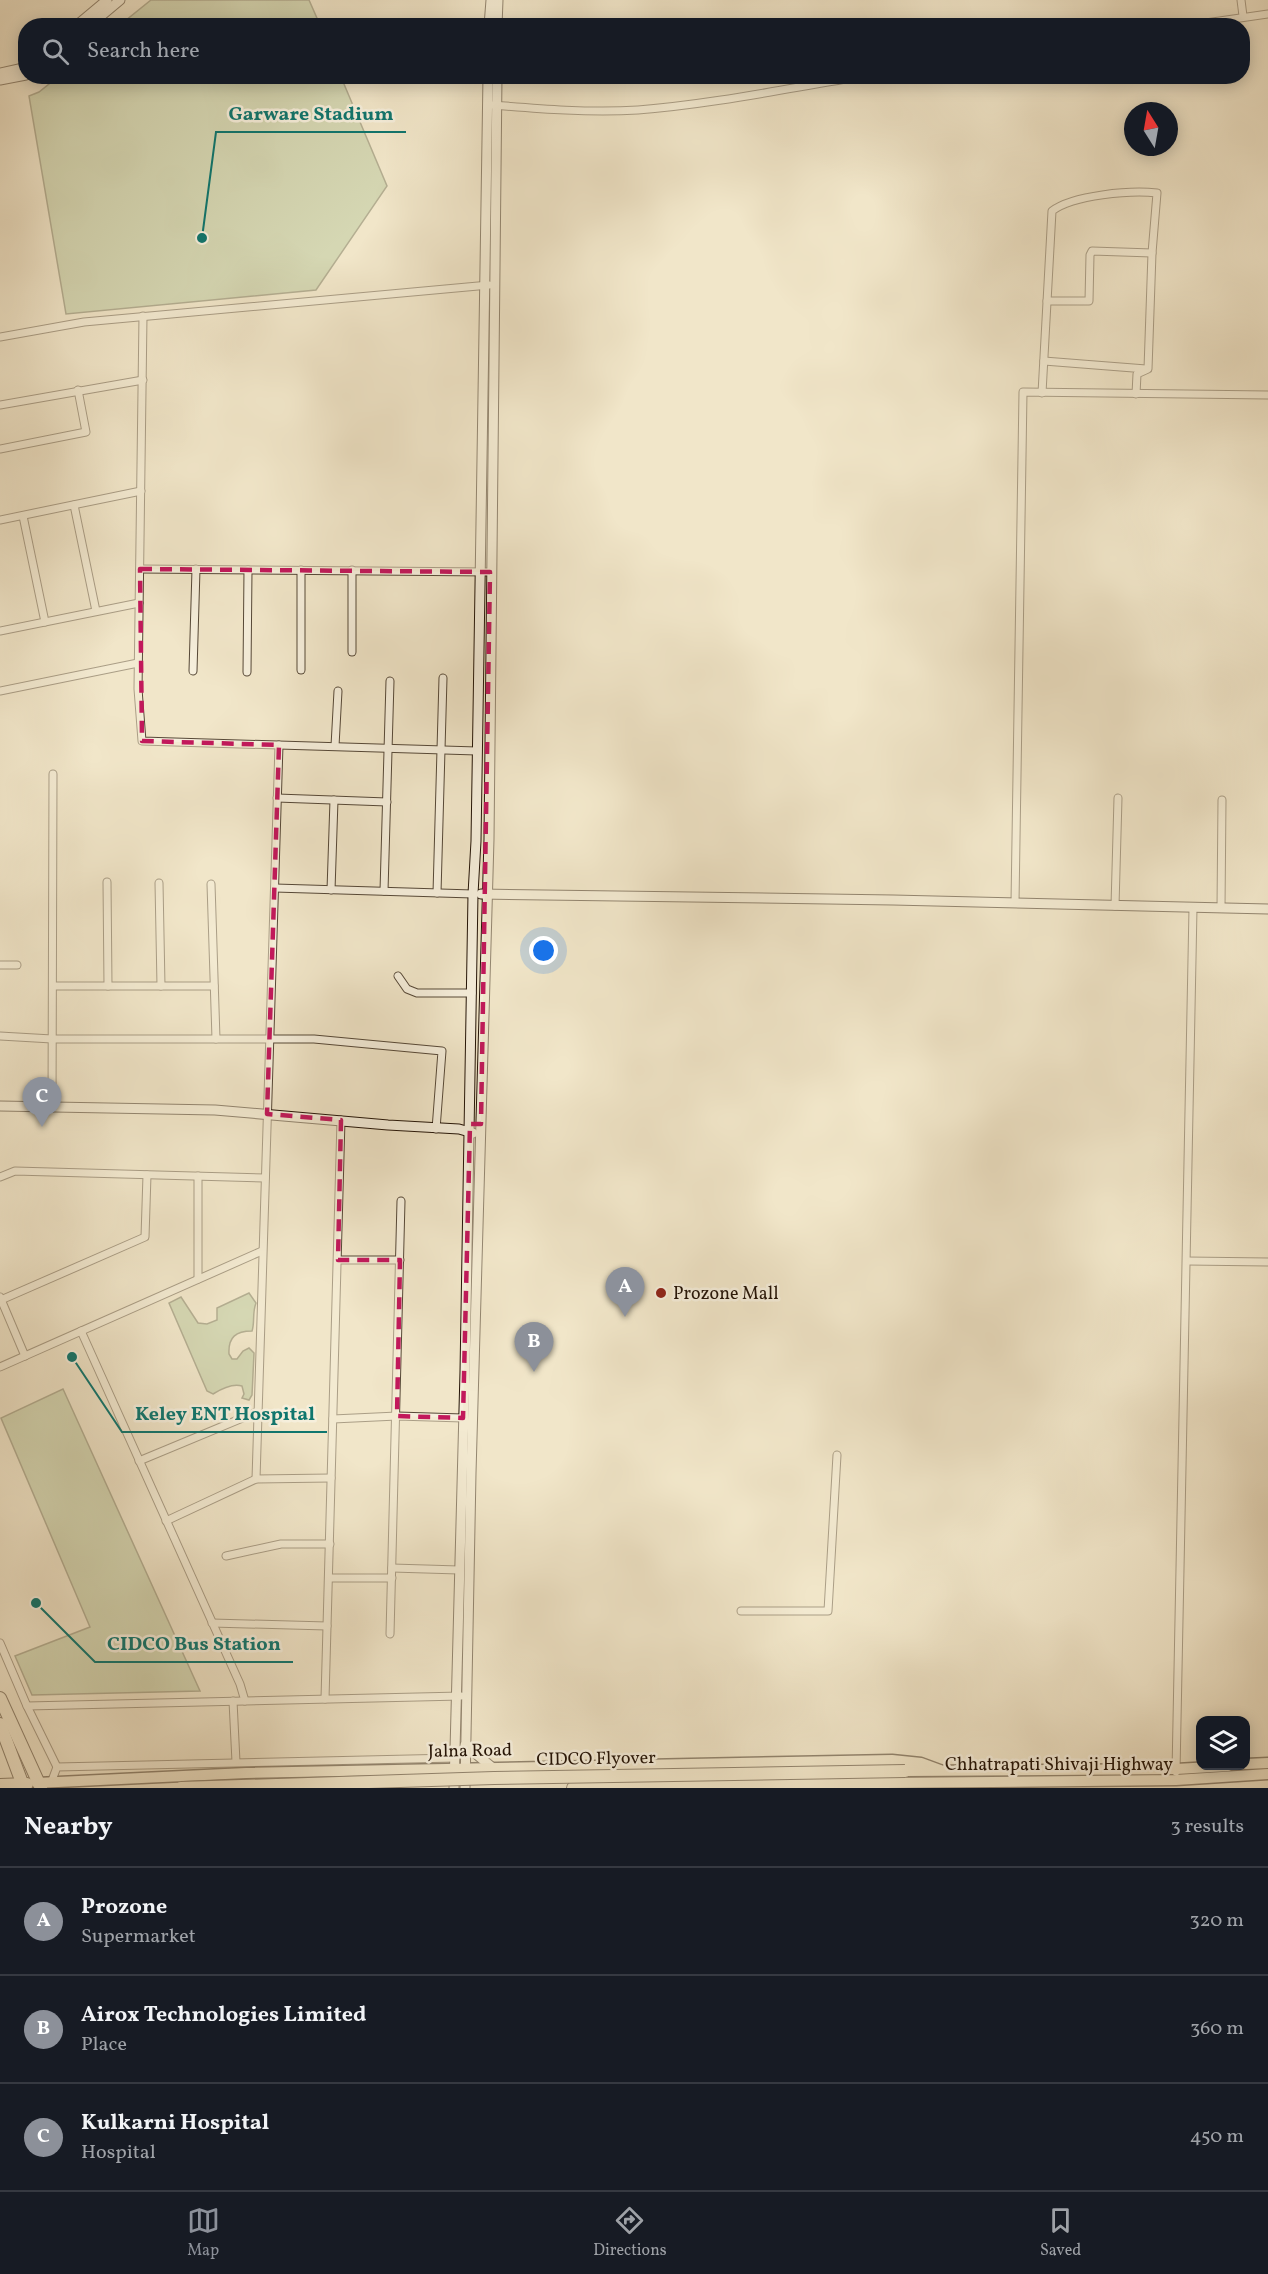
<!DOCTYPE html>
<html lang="en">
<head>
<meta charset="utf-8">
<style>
	:root { --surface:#171b24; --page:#242831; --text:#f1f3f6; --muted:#9ea1a6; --line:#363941; --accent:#8c9099 }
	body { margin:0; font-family:Vollkorn,serif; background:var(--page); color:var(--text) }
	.controls { position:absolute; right:18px; bottom:18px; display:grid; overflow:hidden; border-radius:12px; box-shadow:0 3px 15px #0003 }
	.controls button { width:54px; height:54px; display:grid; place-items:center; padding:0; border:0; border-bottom:2px solid var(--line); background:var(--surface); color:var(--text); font:30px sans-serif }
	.compass { position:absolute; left:1124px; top:102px; width:54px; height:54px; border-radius:50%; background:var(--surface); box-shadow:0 3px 15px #0003; rotate:349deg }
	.you { position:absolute; left:544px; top:951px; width:21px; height:21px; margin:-15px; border:4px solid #fff; border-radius:50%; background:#1a73e8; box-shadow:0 0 0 9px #1a73e833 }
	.badge { display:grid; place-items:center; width:39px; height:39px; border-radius:50%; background:var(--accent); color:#fff; font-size:20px; font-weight:700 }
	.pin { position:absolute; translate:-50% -50px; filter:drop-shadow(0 2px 3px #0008) }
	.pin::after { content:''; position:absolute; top:32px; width:21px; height:18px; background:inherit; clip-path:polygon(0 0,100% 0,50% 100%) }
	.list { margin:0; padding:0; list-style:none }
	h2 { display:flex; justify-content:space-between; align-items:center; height:78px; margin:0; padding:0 24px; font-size:26px }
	h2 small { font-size:20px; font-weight:400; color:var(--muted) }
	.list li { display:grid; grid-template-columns:39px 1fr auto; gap:18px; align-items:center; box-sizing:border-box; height:108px; padding:0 24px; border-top:2px solid var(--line) }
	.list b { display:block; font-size:22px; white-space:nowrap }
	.list p { margin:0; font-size:20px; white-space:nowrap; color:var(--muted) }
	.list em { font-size:20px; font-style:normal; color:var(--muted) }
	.icon { flex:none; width:33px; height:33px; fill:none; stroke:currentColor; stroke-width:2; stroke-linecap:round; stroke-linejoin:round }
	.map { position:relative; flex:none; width:1268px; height:1788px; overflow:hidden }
	.search { position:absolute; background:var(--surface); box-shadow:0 3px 15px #0003; left:18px; right:18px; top:18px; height:66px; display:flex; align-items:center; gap:15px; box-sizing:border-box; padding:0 21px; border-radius:24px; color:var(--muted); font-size:22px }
	.sheet { height:402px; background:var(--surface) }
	nav { display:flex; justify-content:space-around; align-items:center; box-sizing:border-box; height:84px; border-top:2px solid var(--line); background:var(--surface); font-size:16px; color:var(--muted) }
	nav a { display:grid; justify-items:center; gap:3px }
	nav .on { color:var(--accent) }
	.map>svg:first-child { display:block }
	.green { fill:#b4c69a; stroke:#6c6c50; stroke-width:1.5 }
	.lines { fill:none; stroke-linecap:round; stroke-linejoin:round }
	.street-casing { stroke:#564837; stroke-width:9 }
	.secondary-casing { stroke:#231306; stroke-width:11 }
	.primary-casing { stroke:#231306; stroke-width:13 }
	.highway-casing { stroke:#231306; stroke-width:14 }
	.street { stroke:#f6efdc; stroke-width:7 }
	.secondary { stroke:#f6efdc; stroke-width:9 }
	.primary { stroke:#f1e6c9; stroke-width:10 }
	.highway { stroke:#f1e6c9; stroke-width:12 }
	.highway-bridge-casing { stroke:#231306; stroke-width:14; stroke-linecap:butt }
	.highway-bridge { stroke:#f1e6c9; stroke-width:12 }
	.marked { fill:none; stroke:#c2185b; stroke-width:4.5; stroke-dasharray:12 8; stroke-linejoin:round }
	.poi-dot { fill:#8f2418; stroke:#f6efdc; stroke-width:2 }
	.labels { text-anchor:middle; stroke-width:5; stroke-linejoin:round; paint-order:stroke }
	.poi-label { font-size:18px; fill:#231306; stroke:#f6efdc; text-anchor:start }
	.street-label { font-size:18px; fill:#231306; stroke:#f6efdc }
	.leader { fill:none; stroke:#0f766e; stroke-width:2 }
	.callout-dot { fill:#0f766e; stroke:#f6efdc; stroke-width:2 }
	.callout-label { font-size:20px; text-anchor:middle; font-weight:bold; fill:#0f766e; stroke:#f6efdc; stroke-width:5; stroke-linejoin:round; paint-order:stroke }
</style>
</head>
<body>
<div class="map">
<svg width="1268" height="1788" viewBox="0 0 1268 1788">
	<rect width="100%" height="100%" fill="#f1e6c9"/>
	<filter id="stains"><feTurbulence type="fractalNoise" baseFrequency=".00333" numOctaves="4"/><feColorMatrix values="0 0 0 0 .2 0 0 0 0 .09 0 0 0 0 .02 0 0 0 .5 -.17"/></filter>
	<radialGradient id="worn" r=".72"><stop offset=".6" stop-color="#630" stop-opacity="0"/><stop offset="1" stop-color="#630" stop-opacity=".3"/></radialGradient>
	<g class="green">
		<polygon points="151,0 309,0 320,25 120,25"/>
		<polygon points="59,76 341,77 387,186 316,290 66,314 29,96 39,92"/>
		<path d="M 249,1293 L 256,1303 C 252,1313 255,1322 252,1331 C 236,1331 228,1337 229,1354 L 232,1359 L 237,1359 L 243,1351 L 249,1348 L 254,1353 L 252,1395 L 249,1400 L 242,1398 L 244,1394 L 242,1386 C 232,1383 221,1389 213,1394 L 207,1391 L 169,1303 L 181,1297 L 198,1323 L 207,1324 L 217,1320 L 217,1308 Z"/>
		<polygon points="63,1389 200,1691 32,1695 15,1656 90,1627 1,1418"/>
	</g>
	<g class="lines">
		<g class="street-casing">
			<g id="street">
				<polyline points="1241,0 1243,16"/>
				<polyline points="1185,26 1268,14"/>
				<path d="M 493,105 C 541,109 590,113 638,110 C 714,104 789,88 864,76"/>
				<polyline points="1047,301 1089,301 1090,255 1092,251 1152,253"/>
				<polyline points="143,316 138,689 142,741 477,751"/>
				<polyline points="0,337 84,322 489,285"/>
				<polyline points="1044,361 1146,369"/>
				<path d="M 1042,393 L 1052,211 C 1073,195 1131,190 1157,193 L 1152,253 L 1148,369 L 1137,374 L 1136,394"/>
				<polyline points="0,405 143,380"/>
				<polyline points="0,449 86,432 78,390"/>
				<polyline points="74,505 96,611"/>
				<polyline points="23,516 45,622"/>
				<polyline points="0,520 141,491"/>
				<polyline points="140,569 490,572"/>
				<polyline points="301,570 301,670"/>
				<polyline points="0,631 139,603"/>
				<polyline points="352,652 352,570"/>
				<polyline points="193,671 196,569"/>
				<polyline points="247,672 248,570"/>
				<polyline points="0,691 138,663"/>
				<polyline points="335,746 338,691"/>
				<polyline points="277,798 387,802"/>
				<polyline points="107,882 108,986"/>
				<polyline points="159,883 161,986"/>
				<polyline points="211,884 216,1039"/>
				<polyline points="275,888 473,894"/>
				<polyline points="331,890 334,800"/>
				<polyline points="384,891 390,681"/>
				<polyline points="437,893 443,678"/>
				<polyline points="1015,903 1023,392 1268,395"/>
				<polyline points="1115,906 1118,798"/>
				<polyline points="1221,908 1222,800"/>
				<polyline points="0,965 17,965"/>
				<polyline points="398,976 407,989 417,993 472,993"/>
				<polyline points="53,986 214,986"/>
				<polyline points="0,1036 52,1039 314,1039 442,1051 436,1129"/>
				<polyline points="52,1108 53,774"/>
				<polyline points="198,1176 198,1279"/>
				<polyline points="0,1177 15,1171 265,1178"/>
				<polyline points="338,1260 400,1260"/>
				<polyline points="1187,1261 1268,1262"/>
				<polyline points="0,1297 25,1356"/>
				<polyline points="1,1300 145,1237 147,1175"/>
				<polyline points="81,1331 240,1684 245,1701"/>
				<polyline points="0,1367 262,1251"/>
				<polyline points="333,1419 397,1416 463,1418"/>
				<polyline points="139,1461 257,1412"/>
				<polyline points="256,1479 279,745"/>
				<polyline points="166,1521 256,1479 331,1478"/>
				<polyline points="226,1556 281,1544 330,1544"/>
				<polyline points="392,1568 459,1570"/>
				<polyline points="329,1578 392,1578"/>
				<polyline points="741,1611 828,1611 837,1455"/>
				<polyline points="212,1623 327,1626"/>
				<polyline points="390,1634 401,1201"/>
				<polyline points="0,1643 27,1706 57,1767"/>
				<polyline points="325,1699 341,1120"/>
				<polyline points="233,1701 236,1762"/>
				<polyline points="27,1706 461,1696"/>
				<polyline points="1176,1772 1193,908"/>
				<polyline points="51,1783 57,1767 454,1758"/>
			</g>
		</g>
		<g class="secondary-casing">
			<g id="secondary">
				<polyline points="76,26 107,0"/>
				<polyline points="89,26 120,0"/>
				<polyline points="489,26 491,0"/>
				<polyline points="497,26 498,0"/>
				<polyline points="0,73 19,69 26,66"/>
				<polyline points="0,80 26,75"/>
				<polyline points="481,894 893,900 1268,909"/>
				<polyline points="0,1106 215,1110 388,1125 459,1129 473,1133"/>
				<polyline points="465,1745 493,1768"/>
				<polyline points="454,1788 465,1372 473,894 476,841 488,76"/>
				<polyline points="465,1788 471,1473 489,839 497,76"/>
			</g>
		</g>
		<g class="primary-casing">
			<g id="primary">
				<polyline points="1246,1764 1268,1763"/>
				<polyline points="905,1771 1176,1769 1228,1766"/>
				<polyline points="37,1783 246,1773 892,1760 921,1763 940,1770"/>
				<polyline points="885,1783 1176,1780 1268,1774"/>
			</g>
		</g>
		<g class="highway-casing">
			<g id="highway">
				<polyline points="0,1698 41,1788"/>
				<polyline points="0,1724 24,1788"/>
				<polyline points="0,1785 27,1784"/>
				<polyline points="573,1788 885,1783"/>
			</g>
		</g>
		<use href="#street" class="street"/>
		<use href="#secondary" class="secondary"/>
		<use href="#primary" class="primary"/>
		<use href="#highway" class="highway"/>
		<g class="highway-bridge-casing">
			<polyline id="highway-bridge" points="181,1788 494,1778 905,1771"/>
		</g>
		<use href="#highway-bridge" class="highway-bridge"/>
	</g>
	<path d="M0 0H1268V1788H0ZM 140,569 L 490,572 L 481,1124 L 470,1124 L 463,1418 L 397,1416 L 400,1260 L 338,1260 L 341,1120 L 267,1114 L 279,745 L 142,741 Z" fill="#f1e6c9" fill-opacity=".55" fill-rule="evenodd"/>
	<path class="marked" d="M 140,569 L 490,572 L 481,1124 L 470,1124 L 463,1418 L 397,1416 L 400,1260 L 338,1260 L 341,1120 L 267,1114 L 279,745 L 142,741 Z"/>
	<circle class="poi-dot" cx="661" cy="1293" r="6"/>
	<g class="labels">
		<g class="poi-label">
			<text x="673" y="1299">Prozone Mall</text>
		</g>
		<g class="street-label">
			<text transform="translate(470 1750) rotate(-1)" y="6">Jalna Road</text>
			<text transform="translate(596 1758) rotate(-1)" y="6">CIDCO Flyover</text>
			<text x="1059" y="1770">Chhatrapati Shivaji Highway</text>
		</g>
	</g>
	<path class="leader" d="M202 238L216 132H406M72 1357L122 1432H327M36 1603L95 1662H293"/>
	<g class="callout-dot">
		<circle cx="202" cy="238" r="6"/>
		<circle cx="72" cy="1357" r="6"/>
		<circle cx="36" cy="1603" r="6"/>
	</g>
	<g class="callout-label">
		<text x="311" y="120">Garware Stadium</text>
		<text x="225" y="1420">Keley ENT Hospital</text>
		<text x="194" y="1650">CIDCO Bus Station</text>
	</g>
	<rect width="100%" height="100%" filter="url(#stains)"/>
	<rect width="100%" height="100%" fill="url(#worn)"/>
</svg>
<div class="controls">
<button><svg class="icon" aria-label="layers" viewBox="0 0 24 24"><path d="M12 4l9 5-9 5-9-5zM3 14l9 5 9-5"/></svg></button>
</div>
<svg class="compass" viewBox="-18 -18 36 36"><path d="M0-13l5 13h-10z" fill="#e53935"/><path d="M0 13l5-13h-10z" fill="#9ea1a6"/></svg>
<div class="you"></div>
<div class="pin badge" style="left:625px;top:1317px">A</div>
<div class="pin badge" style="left:534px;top:1372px">B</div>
<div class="pin badge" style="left:42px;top:1127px">C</div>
<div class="search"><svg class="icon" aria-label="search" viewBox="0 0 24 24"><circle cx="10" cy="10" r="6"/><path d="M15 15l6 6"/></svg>Search here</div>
</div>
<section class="sheet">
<h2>Nearby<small>3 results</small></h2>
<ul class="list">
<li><span class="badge">A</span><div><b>Prozone</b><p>Supermarket</p></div><em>320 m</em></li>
<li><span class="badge">B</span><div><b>Airox Technologies Limited</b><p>Place</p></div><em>360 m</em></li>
<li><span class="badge">C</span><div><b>Kulkarni Hospital</b><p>Hospital</p></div><em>450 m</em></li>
</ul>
</section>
<nav>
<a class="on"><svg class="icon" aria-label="map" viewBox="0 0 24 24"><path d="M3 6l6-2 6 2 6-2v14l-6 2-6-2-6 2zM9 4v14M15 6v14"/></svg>Map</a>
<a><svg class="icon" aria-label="directions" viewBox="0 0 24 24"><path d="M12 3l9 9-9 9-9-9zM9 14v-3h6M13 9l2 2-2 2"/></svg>Directions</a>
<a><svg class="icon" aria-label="saved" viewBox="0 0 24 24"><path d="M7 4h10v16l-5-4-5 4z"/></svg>Saved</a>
</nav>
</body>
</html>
